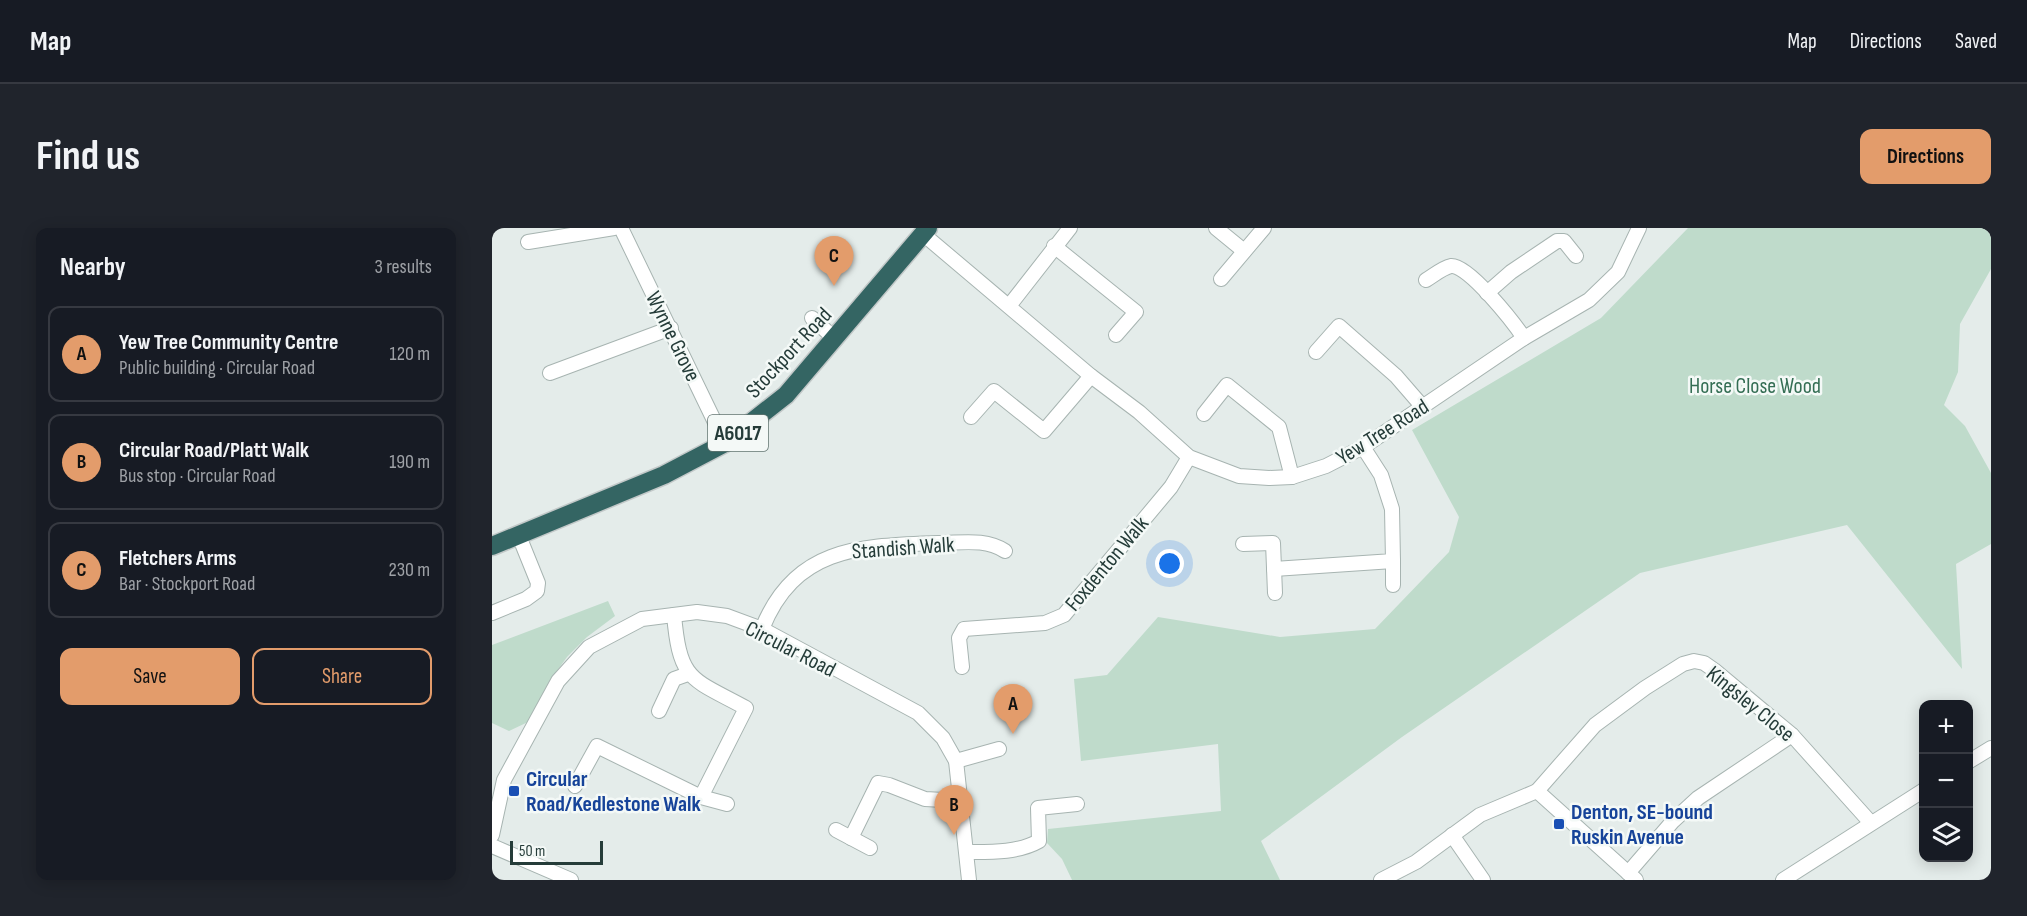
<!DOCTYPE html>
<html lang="en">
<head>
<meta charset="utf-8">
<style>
	:root { --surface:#171b24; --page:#20242c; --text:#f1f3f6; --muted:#9ea1a6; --line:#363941; --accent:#e39c6b }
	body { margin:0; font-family:"Sofia Sans Condensed",sans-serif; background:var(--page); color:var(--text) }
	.controls { position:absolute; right:18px; bottom:18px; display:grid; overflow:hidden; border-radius:12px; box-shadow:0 3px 15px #0003 }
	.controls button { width:54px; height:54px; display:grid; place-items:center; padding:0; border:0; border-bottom:2px solid var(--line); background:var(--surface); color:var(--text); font:30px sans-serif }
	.scale { position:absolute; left:18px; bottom:15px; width:93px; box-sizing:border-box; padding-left:6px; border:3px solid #253c39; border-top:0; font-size:16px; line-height:21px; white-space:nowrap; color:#253c39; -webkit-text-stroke:4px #f4f9f7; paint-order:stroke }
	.you { position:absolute; left:678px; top:336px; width:21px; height:21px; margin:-15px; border:4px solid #fff; border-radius:50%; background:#1a73e8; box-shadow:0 0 0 9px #1a73e833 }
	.badge { display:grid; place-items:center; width:39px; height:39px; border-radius:50%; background:var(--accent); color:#111; font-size:20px; font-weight:700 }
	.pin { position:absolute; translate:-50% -50px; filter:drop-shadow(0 2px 3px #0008) }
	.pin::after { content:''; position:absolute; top:32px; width:21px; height:18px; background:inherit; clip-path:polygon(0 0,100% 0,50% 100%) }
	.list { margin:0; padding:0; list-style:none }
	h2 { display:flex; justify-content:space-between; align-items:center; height:78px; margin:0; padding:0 24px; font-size:26px }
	h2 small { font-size:20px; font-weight:400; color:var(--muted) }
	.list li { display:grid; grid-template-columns:39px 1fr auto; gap:18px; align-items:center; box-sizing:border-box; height:96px; margin:0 12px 12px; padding:0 12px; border:2px solid var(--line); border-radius:12px }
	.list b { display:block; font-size:22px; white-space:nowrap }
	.list p { margin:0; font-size:20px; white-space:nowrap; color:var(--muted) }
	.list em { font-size:20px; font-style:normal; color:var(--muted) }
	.actions { display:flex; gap:12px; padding:18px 24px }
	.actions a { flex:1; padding:14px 0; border:2px solid var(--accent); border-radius:12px; text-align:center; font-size:21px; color:var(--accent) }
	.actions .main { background:var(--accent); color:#111 }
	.icon { flex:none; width:33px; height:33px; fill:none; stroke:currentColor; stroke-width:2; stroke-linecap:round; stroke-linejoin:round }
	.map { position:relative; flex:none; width:1499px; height:652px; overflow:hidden; border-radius:12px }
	header { display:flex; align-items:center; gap:36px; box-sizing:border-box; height:84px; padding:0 30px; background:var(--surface); border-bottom:2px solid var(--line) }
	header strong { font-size:28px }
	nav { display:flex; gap:33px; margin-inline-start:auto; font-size:21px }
	.intro { display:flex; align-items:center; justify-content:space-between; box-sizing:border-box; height:144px; padding:0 36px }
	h1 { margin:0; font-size:42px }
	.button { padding:15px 27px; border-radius:12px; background:var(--accent); color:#111; font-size:21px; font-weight:700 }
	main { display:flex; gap:36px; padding:0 36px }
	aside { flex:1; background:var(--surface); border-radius:12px; box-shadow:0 3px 15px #0003 }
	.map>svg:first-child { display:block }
	.green { fill:#bfdbcb }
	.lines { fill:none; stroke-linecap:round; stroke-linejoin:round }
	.minor-casing { stroke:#a7b4b1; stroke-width:16 }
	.highway-casing { stroke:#c2c8c8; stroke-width:21 }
	.minor { stroke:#fff; stroke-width:14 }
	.highway { stroke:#346563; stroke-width:18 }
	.transit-dot { fill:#1a4fb4; stroke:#f4f9f7; stroke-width:2 }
	.labels { text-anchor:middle; stroke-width:5; stroke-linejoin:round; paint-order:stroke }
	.shield { fill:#f4f9f7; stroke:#637572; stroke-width:1.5 }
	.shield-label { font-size:21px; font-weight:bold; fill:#253c39 }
	.street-label { font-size:22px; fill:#253c39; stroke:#f4f9f7 }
	.park-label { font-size:22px; fill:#346e54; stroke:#f4f9f7 }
	.transit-label { font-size:22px; font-weight:bold; fill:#164399; stroke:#f4f9f7; text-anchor:start }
</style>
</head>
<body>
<header>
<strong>Map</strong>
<nav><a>Map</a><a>Directions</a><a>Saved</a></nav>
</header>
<div class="intro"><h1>Find us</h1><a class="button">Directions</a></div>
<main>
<aside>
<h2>Nearby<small>3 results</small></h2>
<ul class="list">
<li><span class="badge">A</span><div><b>Yew Tree Community Centre</b><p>Public building · Circular Road</p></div><em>120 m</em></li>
<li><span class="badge">B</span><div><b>Circular Road/Platt Walk</b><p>Bus stop · Circular Road</p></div><em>190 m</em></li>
<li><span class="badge">C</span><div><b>Fletchers Arms</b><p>Bar · Stockport Road</p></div><em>230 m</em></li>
</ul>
<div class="actions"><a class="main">Save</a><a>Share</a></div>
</aside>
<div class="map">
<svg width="1499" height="652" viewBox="0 0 1499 652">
	<rect width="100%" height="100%" fill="#e4ecea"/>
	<g class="green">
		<polygon points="1196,0 1499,0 1499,41 1468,96 1466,144 1452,177 1473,198 1499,245 1499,316 1464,336 1470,441 1355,297 1148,345 910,509 769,613 788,652 580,652 570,631 555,615 556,601 729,583 726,516 589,533 582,451 615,447 666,389 788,409 883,401 957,324 967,289 920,202 1109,90"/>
		<polygon points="116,373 123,388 95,409 75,429 57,454 36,494 17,503 0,495 0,417"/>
	</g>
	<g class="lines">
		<g class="minor-casing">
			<g id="minor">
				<polyline points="129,0 233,215"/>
				<polyline points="724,0 752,23"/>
				<polyline points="431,6 599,148 647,184 697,229 747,248 777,250 800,249 834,238 871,219 1032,110 1097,72 1126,44 1147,0"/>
				<polyline points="36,14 122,0"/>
				<polyline points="562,18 644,84 624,107"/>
				<polyline points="729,51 772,0"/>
				<path d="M 934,52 C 941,48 950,40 959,38 C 976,36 1022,95 1032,110"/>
				<polyline points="995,65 1019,44 1065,13 1072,13 1084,28"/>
				<polyline points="517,78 578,0"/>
				<polyline points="320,90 343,111"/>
				<polyline points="824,124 847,98 904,148 930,178"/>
				<polyline points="58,145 179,100"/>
				<polyline points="712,186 735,157 787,199 800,249"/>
				<polyline points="479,189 502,163 552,203 599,148"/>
				<polyline points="751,316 781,315 783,365"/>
				<polyline points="901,333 901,357"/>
				<polyline points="782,341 901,333 900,281 889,247 871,219"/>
				<polyline points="0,385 34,371 45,363 46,355 27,308"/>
				<path d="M 182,387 C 188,454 199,450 254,480 L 209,569"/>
				<path d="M 270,401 C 303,318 369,318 446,315 C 470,315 493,310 513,323"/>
				<polyline points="470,439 467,410 472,401 553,395 572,387 679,259 697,229"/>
				<polyline points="167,483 182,451 196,446"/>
				<polyline points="464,533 507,521"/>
				<polyline points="1476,534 1499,520"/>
				<polyline points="83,558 105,518 209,569 235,576"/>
				<polyline points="1045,563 1103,497 1153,460 1191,436 1202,433 1212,435 1222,442 1300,507 1379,595"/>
				<polyline points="344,602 378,620"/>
				<polyline points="0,607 12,552 66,453 97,419 150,391 205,384 235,388 270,401 426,485 451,510 464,533 477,652"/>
				<polyline points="960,607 991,652"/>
				<polyline points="359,610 386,555 397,557 433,571 470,573"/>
				<polyline points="0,618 79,652"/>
				<path d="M 475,624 C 498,624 526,625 547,613 L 546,580 L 585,576"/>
				<polyline points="1136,645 1181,593 1206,570 1300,507"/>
				<polyline points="889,652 924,634 988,587 1045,563 1144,652"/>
				<polyline points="1291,652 1432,562"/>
			</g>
		</g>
		<g class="highway-casing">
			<polyline id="highway" points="0,318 172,247 233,215 294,167 436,0"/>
		</g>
		<use href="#minor" class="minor"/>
		<use href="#highway" class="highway"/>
	</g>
	<g class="transit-dot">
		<rect x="16" y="557" width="12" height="12" rx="3"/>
		<rect x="1061" y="590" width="12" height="12" rx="3"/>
	</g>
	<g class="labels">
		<rect class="shield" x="216" y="187" width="60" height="36" rx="4.5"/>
		<g class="shield-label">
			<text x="246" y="212">A6017</text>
		</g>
		<g class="street-label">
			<text transform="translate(182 108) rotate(64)" y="8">Wynne Grove</text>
			<text transform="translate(296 124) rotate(-47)" y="8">Stockport Road</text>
			<text transform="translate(890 203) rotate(-32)" y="8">Yew Tree Road</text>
			<text transform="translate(411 319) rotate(-4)" y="8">Standish Walk</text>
			<text transform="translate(614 335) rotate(-50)" y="8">Foxdenton Walk</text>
			<text transform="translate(299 420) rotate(27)" y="8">Circular Road</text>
			<text transform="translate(1259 475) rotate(39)" y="8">Kingsley Close</text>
		</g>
		<g class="park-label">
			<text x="1263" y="165">Horse Close Wood</text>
		</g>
		<g class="transit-label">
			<text x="34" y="558">Circular<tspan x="34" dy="25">Road/Kedlestone Walk</tspan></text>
			<text x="1079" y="591">Denton, SE-bound<tspan x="1079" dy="25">Ruskin Avenue</tspan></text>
		</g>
	</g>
</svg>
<div class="controls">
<button>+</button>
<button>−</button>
<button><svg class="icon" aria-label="layers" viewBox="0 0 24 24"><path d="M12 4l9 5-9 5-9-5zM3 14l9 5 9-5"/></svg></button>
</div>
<div class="scale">50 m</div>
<div class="you"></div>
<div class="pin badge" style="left:521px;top:506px">A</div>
<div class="pin badge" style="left:462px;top:607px">B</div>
<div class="pin badge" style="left:342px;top:58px">C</div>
</div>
</main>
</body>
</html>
